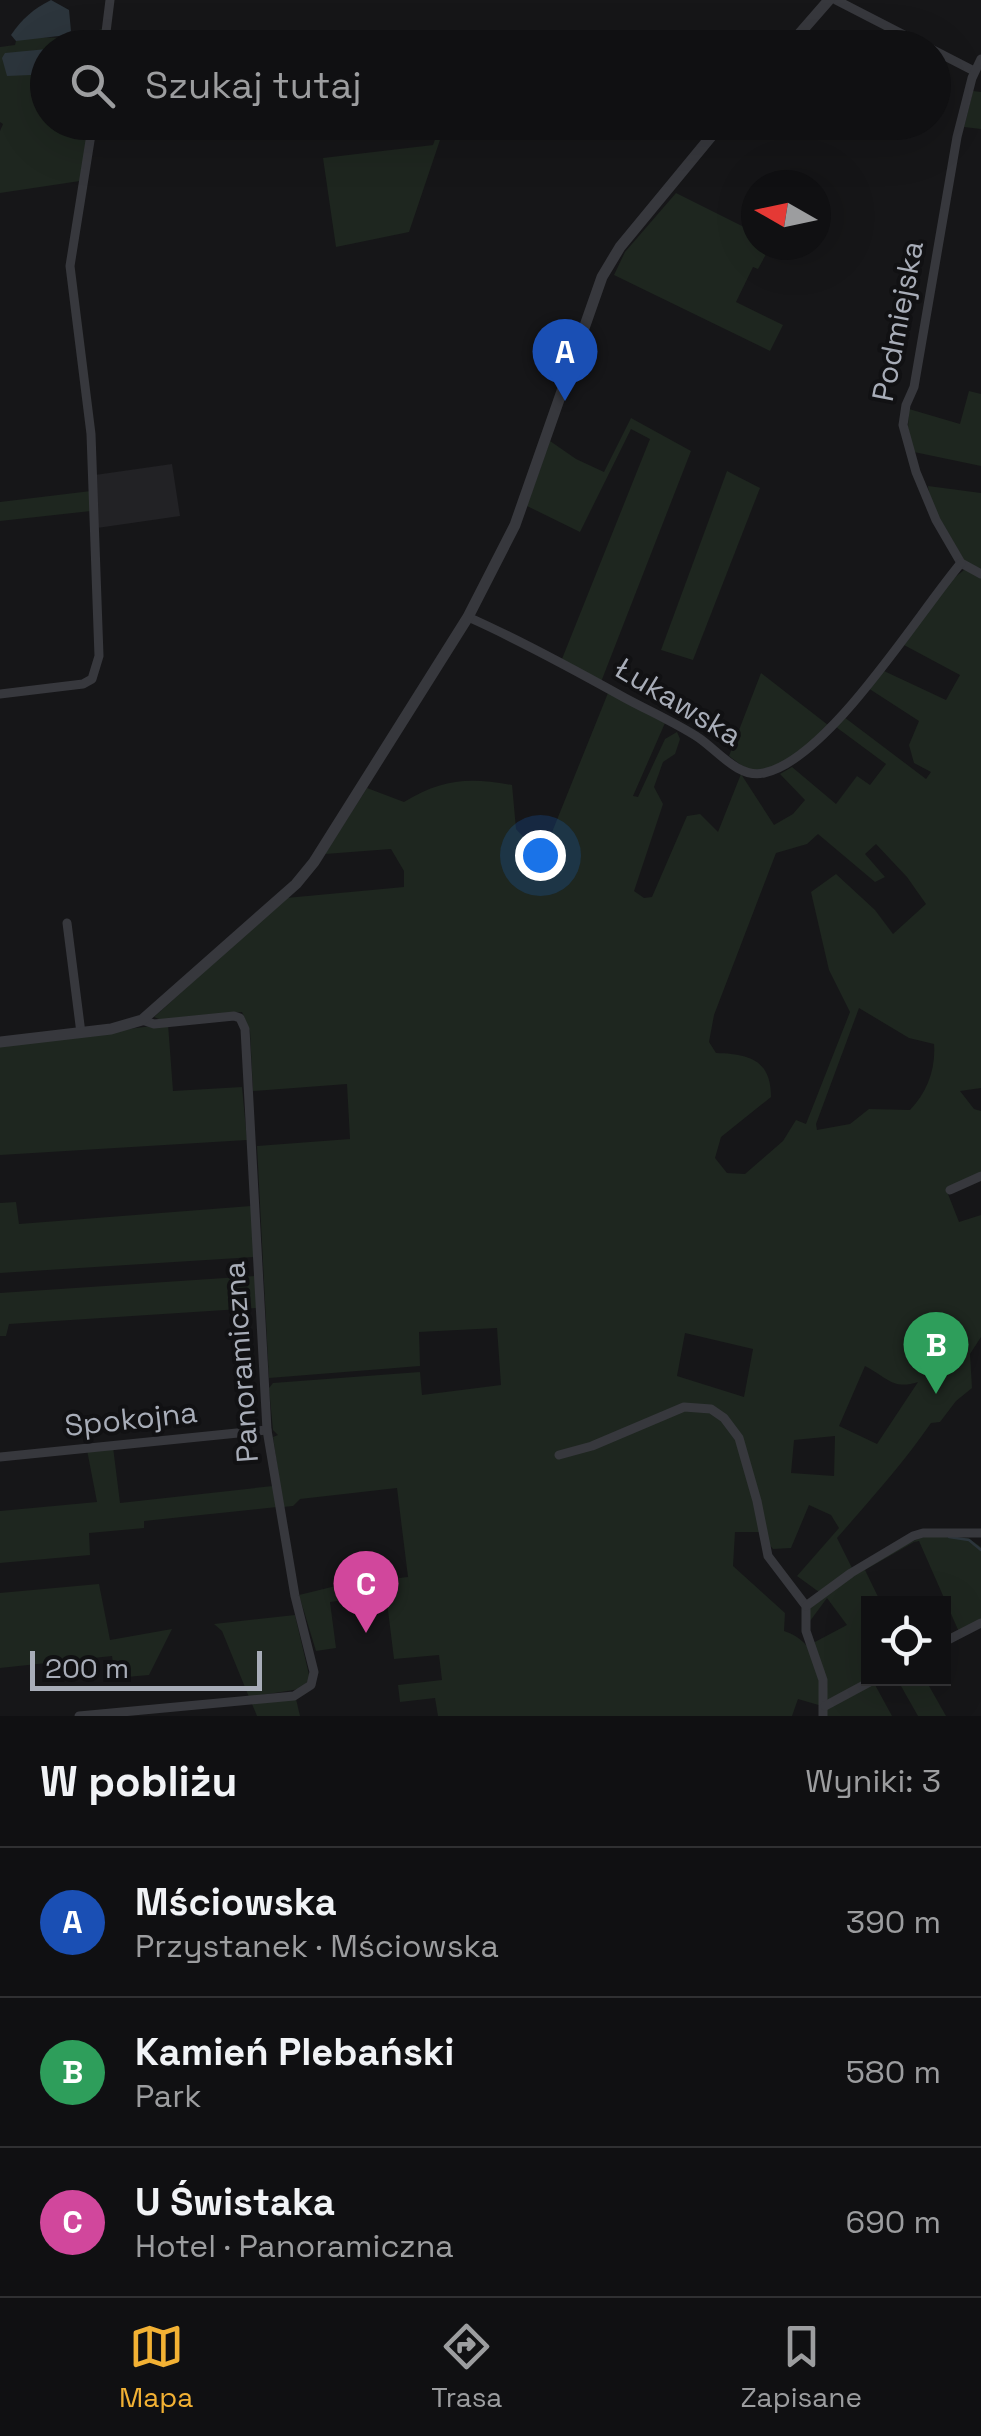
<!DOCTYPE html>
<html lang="pl">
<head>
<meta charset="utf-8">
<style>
	:root { --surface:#101012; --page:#19191b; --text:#f1f3f6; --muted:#9c9d9f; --line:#303032; --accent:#f2b134 }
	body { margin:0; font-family:"Space Grotesk",sans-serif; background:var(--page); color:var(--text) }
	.controls { position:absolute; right:30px; bottom:30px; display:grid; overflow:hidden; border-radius:0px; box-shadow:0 10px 40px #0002 }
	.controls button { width:90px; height:90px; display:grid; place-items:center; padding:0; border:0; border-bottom:2px solid var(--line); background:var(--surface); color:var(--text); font:50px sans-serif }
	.compass { position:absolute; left:741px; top:170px; width:90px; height:90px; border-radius:50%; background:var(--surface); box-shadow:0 10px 40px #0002; rotate:279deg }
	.scale { position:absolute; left:30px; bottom:25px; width:232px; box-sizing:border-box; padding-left:10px; border:5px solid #a8adb8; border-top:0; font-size:28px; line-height:35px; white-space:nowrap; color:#a8adb8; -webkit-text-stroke:8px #111113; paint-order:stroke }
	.you { position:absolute; left:540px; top:855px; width:35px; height:35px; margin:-25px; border:8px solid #fff; border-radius:50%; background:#1a73e8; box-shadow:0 0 0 15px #1a73e833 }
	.badge { display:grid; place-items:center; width:65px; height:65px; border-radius:50%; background:var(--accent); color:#fff; font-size:32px; font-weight:700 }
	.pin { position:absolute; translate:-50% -82px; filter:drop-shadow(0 2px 5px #0008) }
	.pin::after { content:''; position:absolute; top:52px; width:35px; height:30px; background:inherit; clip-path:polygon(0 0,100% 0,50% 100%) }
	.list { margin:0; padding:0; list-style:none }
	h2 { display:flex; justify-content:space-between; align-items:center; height:130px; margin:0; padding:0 40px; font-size:42px }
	h2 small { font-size:32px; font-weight:400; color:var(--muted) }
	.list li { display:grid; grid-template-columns:65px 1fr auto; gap:30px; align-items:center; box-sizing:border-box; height:150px; padding:0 40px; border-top:2px solid var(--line) }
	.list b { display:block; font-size:38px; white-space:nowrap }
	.list p { margin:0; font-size:32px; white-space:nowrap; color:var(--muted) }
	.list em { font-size:32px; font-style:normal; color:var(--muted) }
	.icon { flex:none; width:55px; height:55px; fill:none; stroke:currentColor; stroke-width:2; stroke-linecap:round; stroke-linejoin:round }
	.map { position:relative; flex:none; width:981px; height:1716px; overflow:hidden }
	.search { position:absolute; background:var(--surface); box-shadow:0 10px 40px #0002; left:30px; right:30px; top:30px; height:110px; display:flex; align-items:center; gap:25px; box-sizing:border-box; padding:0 35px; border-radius:55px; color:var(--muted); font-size:38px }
	.sheet { height:580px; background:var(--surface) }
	nav { display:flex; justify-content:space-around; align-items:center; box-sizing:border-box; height:140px; border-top:2px solid var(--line); background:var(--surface); font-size:28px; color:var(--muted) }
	nav a { display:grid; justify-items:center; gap:5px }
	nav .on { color:var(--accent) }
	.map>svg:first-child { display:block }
	.built { fill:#222225 }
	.green { fill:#1e261f; fill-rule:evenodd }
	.water { fill:#2c353c }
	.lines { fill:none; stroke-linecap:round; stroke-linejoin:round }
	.stream { stroke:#2c353c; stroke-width:2.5 }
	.minor { stroke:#37383d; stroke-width:9 }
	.tertiary { stroke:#37383d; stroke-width:11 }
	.labels { text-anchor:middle; stroke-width:8; stroke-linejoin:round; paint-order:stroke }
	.street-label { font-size:30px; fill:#a8adb8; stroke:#111113 }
</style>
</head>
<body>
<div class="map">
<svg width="981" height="1716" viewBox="0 0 981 1716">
	<rect width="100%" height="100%" fill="#161618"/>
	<polygon class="built" points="172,464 180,516 97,528 95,475"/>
	<g class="green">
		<polygon points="102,29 100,47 48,48 47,77 36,95 47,95 48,122 90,123 80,181 0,193 0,131 3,124 0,122 0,47 15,45 16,41 29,37 67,38"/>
		<polygon points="973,91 981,92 981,129 964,127"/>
		<polygon points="441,123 572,123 440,140 409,232 336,247 323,158 433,145"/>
		<polygon points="676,193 756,233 756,245 771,245 758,269 753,267 736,302 783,325 770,351 614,275 625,252"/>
		<polygon points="969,391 981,394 981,466 914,452 908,427 909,409 960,424"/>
		<polygon points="631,418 691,451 601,682 562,659 650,439 631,429 580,532 527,506 550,441 576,459 604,472"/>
		<polygon points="727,471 760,488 693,660 661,650"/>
		<path d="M 928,486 L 981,493 L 981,1088 L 960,1091 L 974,1109 L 981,1111 L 981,1173 L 946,1189 L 959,1222 L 981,1215 L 981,1337 L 970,1354 L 972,1388 L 956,1401 L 940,1422 L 931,1423 C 902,1465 870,1500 837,1538 L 852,1568 L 819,1592 L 797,1576 L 839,1528 L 831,1515 L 809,1505 L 791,1548 L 773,1549 L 759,1532 L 735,1532 L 733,1566 L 785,1613 L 784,1631 C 818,1642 820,1674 822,1706 L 798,1699 L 792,1716 L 438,1716 L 435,1698 L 400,1702 L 398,1685 L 442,1680 L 439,1655 L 394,1659 L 386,1594 L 330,1602 L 336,1648 L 316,1651 L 299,1595 L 344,1584 L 408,1577 L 397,1488 L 300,1499 L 293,1506 L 283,1507 L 273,1437 L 278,1435 L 273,1430 L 269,1388 L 273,1383 L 420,1372 L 422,1395 L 501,1385 L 497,1328 L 419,1332 L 420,1366 L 269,1378 L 257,1146 L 350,1139 L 347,1084 L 253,1091 L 250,1031 L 242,1012 L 164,1021 L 154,1017 L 286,898 L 404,887 L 404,871 L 391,849 L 325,854 L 367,788 L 404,802 C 442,779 468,777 512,785 L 516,829 L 542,857 L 608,693 L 665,723 L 633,796 L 638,797 L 665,739 L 677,732 L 680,739 L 675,754 L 663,762 L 654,787 L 663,804 L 634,891 L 644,898 L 652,897 L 687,816 L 700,814 L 718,832 L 741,774 L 774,825 L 793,814 L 805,800 L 780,774 L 792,767 L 836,804 L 857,776 L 870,785 L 886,764 L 836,727 L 844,717 L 926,779 L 931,772 L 914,763 L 909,745 L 919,721 L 868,688 L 884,671 L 946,700 L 960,675 L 904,645 L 950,581 L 968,567 L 930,501 ZM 818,834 L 875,882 L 885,877 L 865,854 L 876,844 L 907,877 L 926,904 L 893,934 L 875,910 L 836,874 L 811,892 L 829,970 L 850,1012 L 806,1124 L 796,1120 L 783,1141 L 745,1174 L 727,1173 L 715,1158 L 721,1137 L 771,1097 C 771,1059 748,1054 716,1053 L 709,1042 L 714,1015 L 776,853 L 807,844 ZM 859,1008 L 909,1038 L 934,1044 C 936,1069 927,1093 910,1110 L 869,1109 L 850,1124 L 817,1130 L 816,1124 ZM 685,1333 L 753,1349 L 744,1397 L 677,1376 ZM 865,1366 C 888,1378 893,1390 918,1382 L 877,1444 L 839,1426 ZM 835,1436 L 834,1476 L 791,1473 L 794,1440 Z"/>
		<polygon points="91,491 91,511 0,521 0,502"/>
		<path d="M 761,673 L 828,725 C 811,742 778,776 750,769 C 742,767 736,761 729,756 Z"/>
		<polygon points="168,1024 173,1091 242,1087 247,1140 0,1155 0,1045"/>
		<polygon points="16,1202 19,1224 251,1206 254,1257 0,1273 0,1203"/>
		<polygon points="255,1276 257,1308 9,1324 6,1336 0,1336 0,1293"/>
		<polygon points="113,1447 120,1503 273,1486 277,1507 144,1521 144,1528 89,1533 90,1555 0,1563 0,1511 97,1502 87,1450"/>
		<path d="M 926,1536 L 968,1538 L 981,1547 L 981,1619 L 959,1632 L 919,1541 L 914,1542 L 865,1570 L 881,1603 L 868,1604 L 868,1678 L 827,1703 L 813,1643 L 847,1625 L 827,1598 L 810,1621 C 809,1614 808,1612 812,1606 C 828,1583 899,1545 926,1536 Z"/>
		<polygon points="99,1584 110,1640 172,1629 149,1675 115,1678 112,1656 0,1668 0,1593"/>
		<polygon points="295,1615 310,1679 300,1689 249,1697 222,1631 214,1624"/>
		<polygon points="897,1679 925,1679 946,1716 918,1716"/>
		<polygon points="874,1683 892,1716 826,1716 827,1708"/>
		<polygon points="296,1699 300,1716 257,1716 252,1704"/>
	</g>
	<g class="water">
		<path d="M 51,0 L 69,10 L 71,31 L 59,36 L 16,41 L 11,35 C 22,19 33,9 51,0 Z"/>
		<polygon points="47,49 47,64 31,75 7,76 2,58 5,53"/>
	</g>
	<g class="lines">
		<polyline class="stream" points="949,1537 969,1540 981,1550"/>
		<g class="minor">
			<polyline points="836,0 974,71"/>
			<polyline points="104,48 110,0"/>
			<polyline points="981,59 972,78 957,137 914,387 906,405 903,425 916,472 936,520 961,563 981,574"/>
			<path d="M 468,617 C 522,641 573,669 625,698 C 649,711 676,723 699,738 C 718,751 739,779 764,773 C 829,759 917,615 961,563"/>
			<polyline points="0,694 83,684 92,679 99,656 91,434 70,266 93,122"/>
			<polyline points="67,923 81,1033"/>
			<polyline points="950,1190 981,1176"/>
			<polyline points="559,1455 592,1446 684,1407 711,1409 724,1418 739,1438 757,1501 768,1556 806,1606 806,1631 823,1680 823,1716"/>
			<polyline points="0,1457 267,1430"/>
			<polyline points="806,1606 851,1573 913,1536 923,1533 980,1533"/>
			<polyline points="944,1642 981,1623"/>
			<polyline points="825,1706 877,1678"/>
			<polyline points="79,1716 294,1696 311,1685 314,1672 295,1596 267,1430 245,1029 240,1018 234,1016 154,1024 142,1020"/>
		</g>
		<g class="tertiary">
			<polyline points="787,48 829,0"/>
			<polyline points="0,1042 111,1029 142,1020 296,884 314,862 468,617 515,525 602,277 620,247 723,122"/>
		</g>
	</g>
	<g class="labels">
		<g class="street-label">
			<text transform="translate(898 321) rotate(-79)" y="10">Podmiejska</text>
			<text transform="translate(678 702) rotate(31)" y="10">Łukawska</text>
			<text transform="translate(241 1362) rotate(-94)" y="10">Panoramiczna</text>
			<text transform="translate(131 1419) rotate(-6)" y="10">Spokojna</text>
		</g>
	</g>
</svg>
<div class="controls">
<button><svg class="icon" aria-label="locate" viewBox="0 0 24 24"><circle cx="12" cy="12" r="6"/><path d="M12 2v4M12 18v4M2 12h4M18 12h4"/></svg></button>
</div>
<svg class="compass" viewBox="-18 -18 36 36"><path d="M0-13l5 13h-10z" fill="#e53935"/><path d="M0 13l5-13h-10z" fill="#9c9d9f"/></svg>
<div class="scale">200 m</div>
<div class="you"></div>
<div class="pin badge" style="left:565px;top:401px;background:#1a4fb4">A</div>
<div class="pin badge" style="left:936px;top:1394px;background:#2e9e5b">B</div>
<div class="pin badge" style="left:366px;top:1633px;background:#d1479c">C</div>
<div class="search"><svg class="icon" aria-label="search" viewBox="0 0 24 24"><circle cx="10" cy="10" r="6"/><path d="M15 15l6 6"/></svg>Szukaj tutaj</div>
</div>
<section class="sheet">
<h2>W pobliżu<small>Wyniki: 3</small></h2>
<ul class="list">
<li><span class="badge" style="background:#1a4fb4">A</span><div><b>Mściowska</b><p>Przystanek · Mściowska</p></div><em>390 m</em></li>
<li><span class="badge" style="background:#2e9e5b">B</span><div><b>Kamień Plebański</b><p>Park</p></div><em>580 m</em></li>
<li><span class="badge" style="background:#d1479c">C</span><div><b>U Świstaka</b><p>Hotel · Panoramiczna</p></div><em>690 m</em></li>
</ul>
</section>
<nav>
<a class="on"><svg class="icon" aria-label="map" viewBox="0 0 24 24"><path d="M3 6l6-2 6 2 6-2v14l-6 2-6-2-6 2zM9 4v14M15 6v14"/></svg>Mapa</a>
<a><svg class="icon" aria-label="directions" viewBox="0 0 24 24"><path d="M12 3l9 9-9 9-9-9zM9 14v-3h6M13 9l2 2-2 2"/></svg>Trasa</a>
<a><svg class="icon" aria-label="saved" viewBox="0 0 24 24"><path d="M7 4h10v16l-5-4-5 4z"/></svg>Zapisane</a>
</nav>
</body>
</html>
